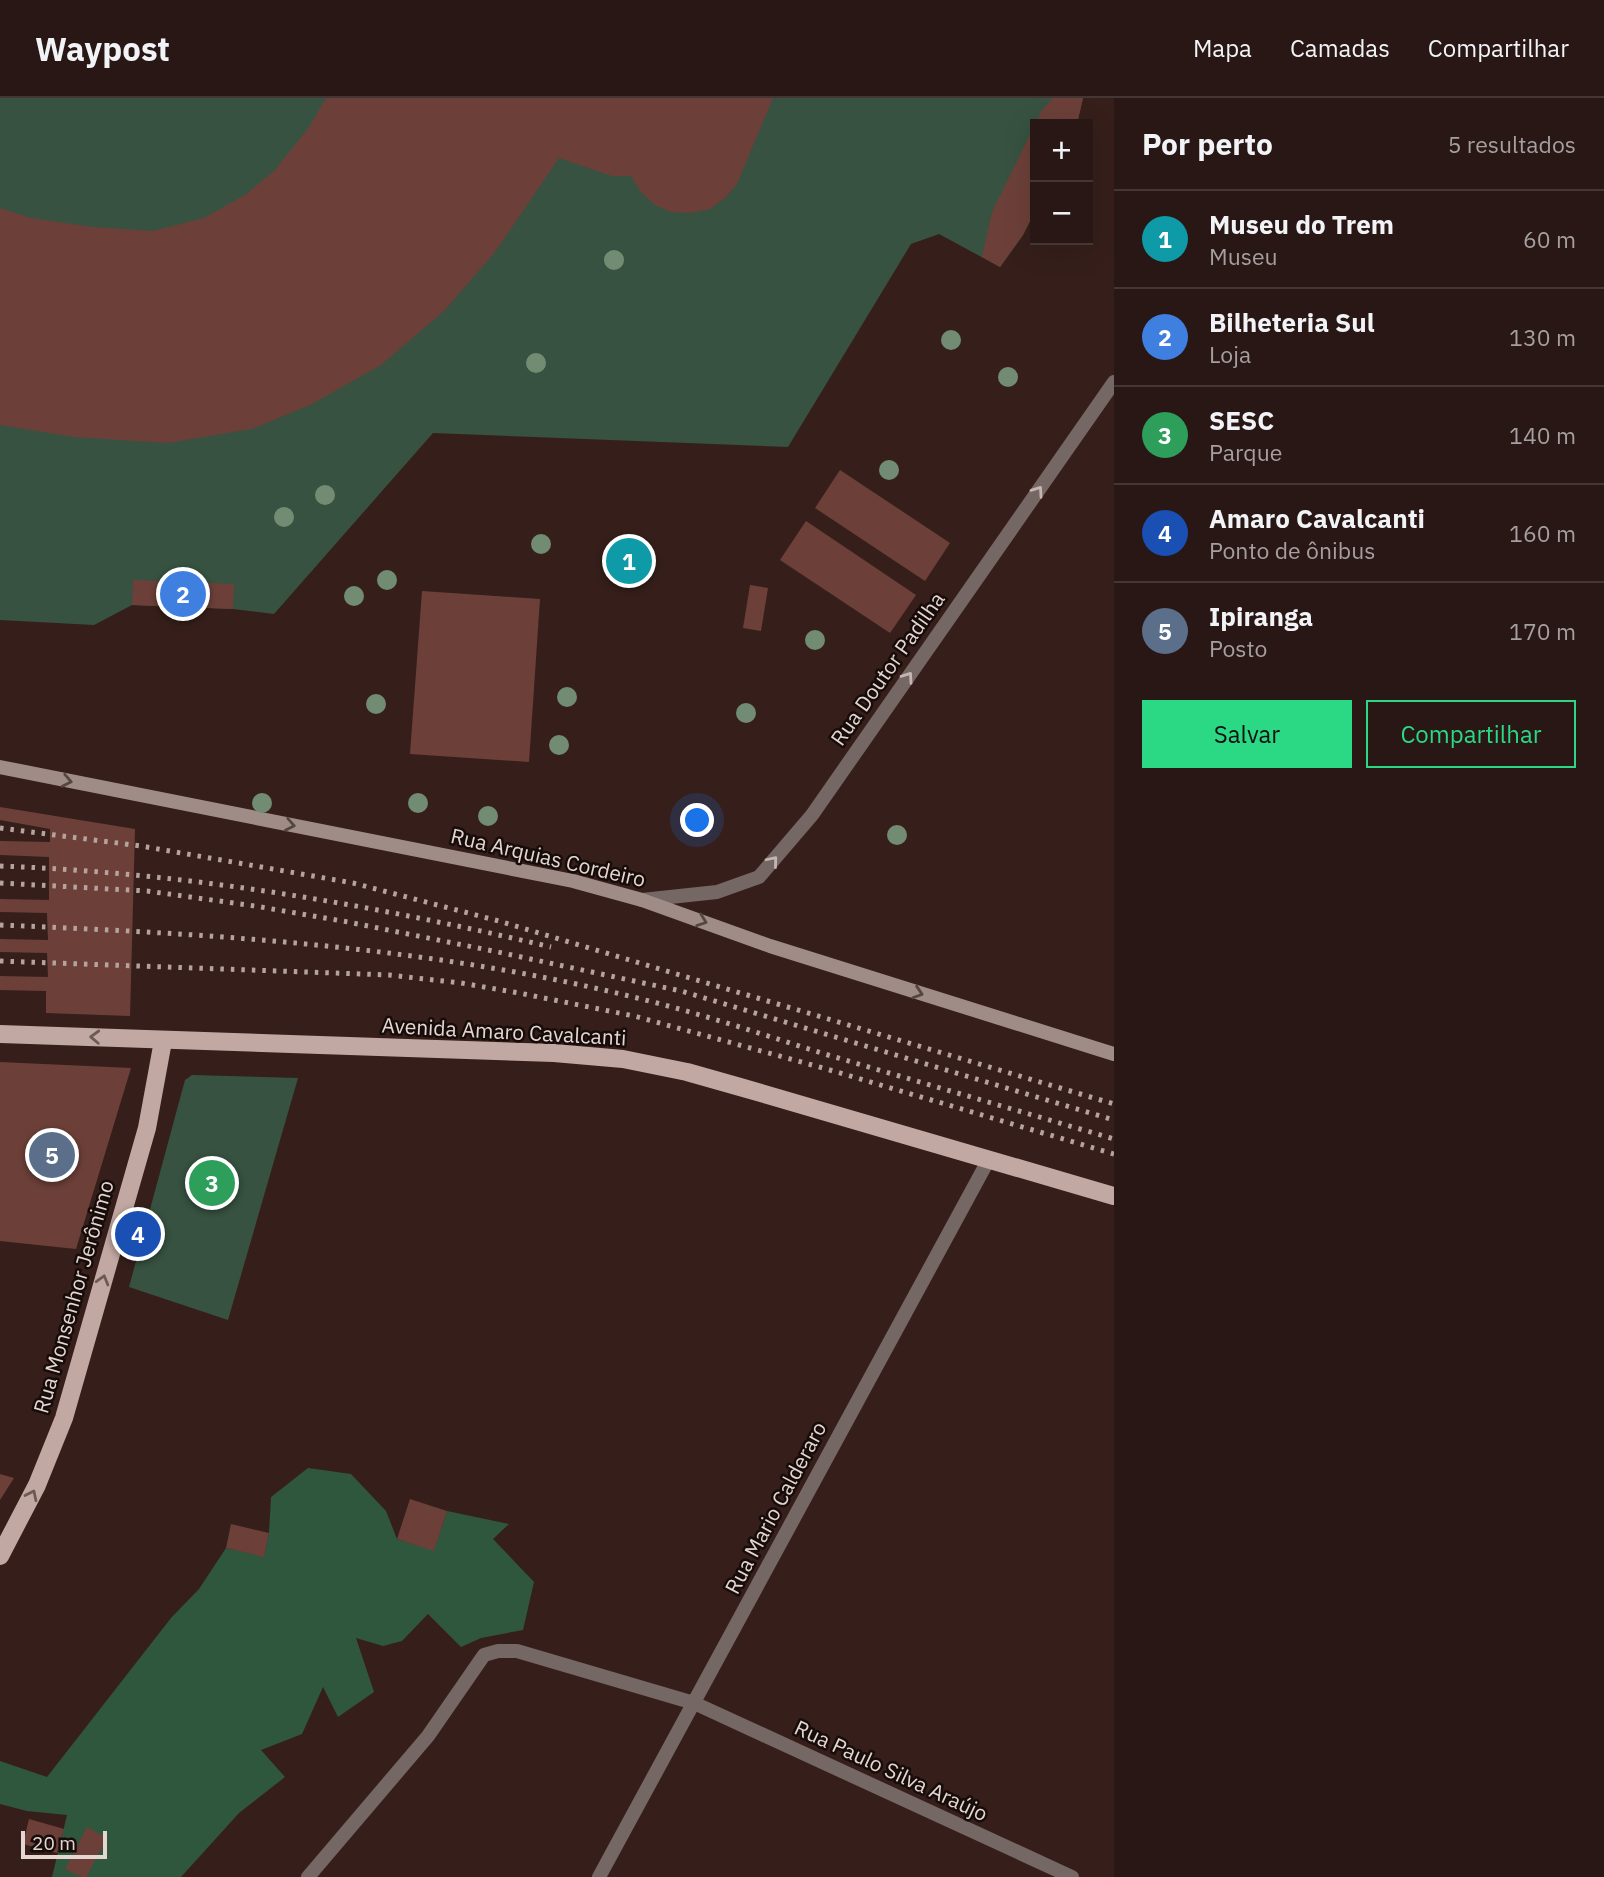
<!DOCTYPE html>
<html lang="pt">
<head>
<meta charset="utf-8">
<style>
	:root { --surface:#281714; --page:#30201d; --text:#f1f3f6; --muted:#a59fa0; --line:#443634; --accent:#2bd884 }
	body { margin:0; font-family:"IBM Plex Sans",sans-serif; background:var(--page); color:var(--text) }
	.controls { position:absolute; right:21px; top:21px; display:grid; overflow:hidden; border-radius:0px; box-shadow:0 7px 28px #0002 }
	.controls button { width:63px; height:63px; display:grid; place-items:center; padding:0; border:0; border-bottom:2px solid var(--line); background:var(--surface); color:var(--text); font:35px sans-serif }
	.scale { position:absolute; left:21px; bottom:18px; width:86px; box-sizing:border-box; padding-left:7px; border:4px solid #e6d6d2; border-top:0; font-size:19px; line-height:24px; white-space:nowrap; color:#e6d6d2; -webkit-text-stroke:5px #160c0a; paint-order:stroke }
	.you { position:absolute; left:698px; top:723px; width:24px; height:24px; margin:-18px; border:5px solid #fff; border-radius:50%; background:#1a73e8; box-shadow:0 0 0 10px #1a73e833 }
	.badge { display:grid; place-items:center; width:46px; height:46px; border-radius:50%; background:var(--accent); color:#fff; font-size:23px; font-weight:700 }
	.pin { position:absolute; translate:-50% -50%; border:4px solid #fff; box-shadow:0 2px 7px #0006 }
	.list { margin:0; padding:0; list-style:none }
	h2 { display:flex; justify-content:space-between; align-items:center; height:91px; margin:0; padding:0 28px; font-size:30px }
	h2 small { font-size:23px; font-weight:400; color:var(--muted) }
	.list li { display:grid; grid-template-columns:46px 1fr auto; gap:21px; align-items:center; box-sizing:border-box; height:98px; padding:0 28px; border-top:2px solid var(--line) }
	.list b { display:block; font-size:26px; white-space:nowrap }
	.list p { margin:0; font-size:23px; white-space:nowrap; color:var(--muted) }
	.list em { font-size:23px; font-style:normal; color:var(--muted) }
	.actions { display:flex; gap:14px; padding:21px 28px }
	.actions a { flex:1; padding:16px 0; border:2px solid var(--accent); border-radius:0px; text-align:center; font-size:24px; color:var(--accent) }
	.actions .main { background:var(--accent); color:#111 }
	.map { position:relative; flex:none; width:1114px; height:1779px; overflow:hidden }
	header { display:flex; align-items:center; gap:42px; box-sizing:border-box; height:98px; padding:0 35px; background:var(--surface); border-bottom:2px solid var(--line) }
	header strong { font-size:33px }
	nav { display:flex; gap:38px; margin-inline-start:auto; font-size:24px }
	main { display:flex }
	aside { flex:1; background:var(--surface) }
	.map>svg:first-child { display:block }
	.green { fill:#375240 }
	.forest { fill:#2e573e }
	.building { fill:#6c4038 }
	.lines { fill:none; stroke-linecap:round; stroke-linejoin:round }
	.minor { stroke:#746764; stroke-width:14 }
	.tertiary { stroke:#746764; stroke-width:14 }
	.secondary { stroke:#a08c87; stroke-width:14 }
	.primary { stroke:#c2a8a2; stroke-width:18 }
	.rail { stroke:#b5a39e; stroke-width:5; stroke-dasharray:3.5 7; stroke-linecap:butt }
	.tree { fill:#718c72 }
	.oneway { stroke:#c4b5b1 }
	.oneway2 { stroke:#544642 }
	.oneway3 { stroke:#6c5a56 }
	.labels { text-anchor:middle; stroke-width:5; stroke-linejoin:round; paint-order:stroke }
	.street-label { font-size:21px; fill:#e6d6d2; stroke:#160c0a }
</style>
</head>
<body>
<header>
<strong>Waypost</strong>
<nav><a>Mapa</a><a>Camadas</a><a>Compartilhar</a></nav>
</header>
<main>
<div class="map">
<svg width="1114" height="1779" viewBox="0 0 1114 1779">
	<rect width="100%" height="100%" fill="#361f1a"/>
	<g class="green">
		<polygon points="0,0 1083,0 1077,26 1035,26 1035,113 1023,137 1000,169 939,136 911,146 788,349 433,335 274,516 233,511 132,507 94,527 0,522"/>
		<polygon points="192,977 298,980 228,1222 129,1189 185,982"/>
	</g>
	<polygon class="forest" points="308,1370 351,1376 386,1413 397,1441 434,1452 447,1413 509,1426 493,1441 534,1484 523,1532 481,1540 461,1549 428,1516 402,1543 383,1548 356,1540 374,1594 338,1619 323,1589 302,1636 261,1652 285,1679 239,1715 181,1779 52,1779 67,1717 27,1713 0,1706 0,1663 47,1679 171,1520 199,1491 226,1450 264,1458 269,1435 271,1399"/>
	<g class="building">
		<polygon points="326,0 773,0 737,86 725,100 710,111 691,115 672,114 655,107 641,94 631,78 612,78 559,60 495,154 444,213 381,267 310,307 252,331 167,345 74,339 0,327 0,110 31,120 93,129 153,133 204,120 245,97 275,72 309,29"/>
		<polygon points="1053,0 1083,0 1077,26 1035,26 1035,113 1023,137 1000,169 982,159 992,114 1042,12"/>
		<polygon points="840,372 950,445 925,483 815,410"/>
		<polygon points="806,423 916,497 890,535 780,462"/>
		<polygon points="133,482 234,486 233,511 132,507"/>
		<polygon points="750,487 768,490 761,533 743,530"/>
		<polygon points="422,493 540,501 529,664 410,656"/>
		<polygon points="0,709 135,731 130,918 46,915 46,893 0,892 0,878 48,879 47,855 0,854 0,841 48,842 47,815 0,814 0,801 49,802 49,759 0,757 0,743 50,744 50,731 0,722"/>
		<polygon points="0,964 131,970 76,1151 0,1143"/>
		<polygon points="0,1376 14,1380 0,1402"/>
		<polygon points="410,1401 447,1413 434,1453 397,1441"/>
		<polygon points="231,1426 269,1435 264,1459 226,1450"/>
		<polygon points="29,1721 64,1731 57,1755 23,1746"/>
		<polygon points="87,1729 107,1740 86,1779 82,1779 65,1771"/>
	</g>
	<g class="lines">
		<g class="minor">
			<polyline points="308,1779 428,1638 484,1557 498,1553 517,1553 694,1605 1072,1779"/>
			<polyline points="599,1779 989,1061"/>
		</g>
		<polyline class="tertiary" points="642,802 717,794 759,779 812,717 1114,284"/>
		<polyline class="secondary" points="0,669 573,783 642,802 770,848 1114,956"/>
		<g class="primary">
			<polyline points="0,936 554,955 623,961 687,974 740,989 1114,1098"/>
			<polyline points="0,1458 37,1387 64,1320 147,1030 163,943"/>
		</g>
		<g class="rail">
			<polyline points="0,730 141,748 353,785 495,822 1114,1006"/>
			<path d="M 0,768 C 188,775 369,806 551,849"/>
			<polyline points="0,785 147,793 255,808 348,824 493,853 681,893 1114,1022"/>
			<path d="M 0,827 C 219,836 440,849 653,904 C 712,919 770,939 828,957 C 923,985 1019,1013 1114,1041"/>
			<polyline points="0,863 389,877 461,885 519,895 634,918 823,970 1114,1056"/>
		</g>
	</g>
	<g class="tree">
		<circle cx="614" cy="162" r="10"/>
		<circle cx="951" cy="242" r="10"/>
		<circle cx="536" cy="265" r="10"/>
		<circle cx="1008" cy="279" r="10"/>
		<circle cx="889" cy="372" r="10"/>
		<circle cx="325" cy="397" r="10"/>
		<circle cx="284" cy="419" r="10"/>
		<circle cx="541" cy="446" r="10"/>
		<circle cx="387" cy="482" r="10"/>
		<circle cx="354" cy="498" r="10"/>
		<circle cx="815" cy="542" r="10"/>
		<circle cx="567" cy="599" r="10"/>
		<circle cx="376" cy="606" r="10"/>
		<circle cx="746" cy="615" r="10"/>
		<circle cx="559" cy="647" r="10"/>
		<circle cx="262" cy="705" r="10"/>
		<circle cx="418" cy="705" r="10"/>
		<circle cx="488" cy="718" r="10"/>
		<circle cx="897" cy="737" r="10"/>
	</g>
	<defs><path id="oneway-chevron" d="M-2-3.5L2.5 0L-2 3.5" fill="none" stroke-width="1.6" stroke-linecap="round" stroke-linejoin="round" transform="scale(1.75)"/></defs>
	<g class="oneway">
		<use href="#oneway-chevron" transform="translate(1038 393) rotate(-55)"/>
		<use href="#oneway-chevron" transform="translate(908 579) rotate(-55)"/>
		<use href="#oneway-chevron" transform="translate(773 763) rotate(-50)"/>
	</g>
	<g class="oneway2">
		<use href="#oneway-chevron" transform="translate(67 683) rotate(11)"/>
		<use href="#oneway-chevron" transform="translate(290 727) rotate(11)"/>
		<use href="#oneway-chevron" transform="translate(702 823) rotate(20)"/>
		<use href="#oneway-chevron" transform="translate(918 895) rotate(18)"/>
	</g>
	<g class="oneway3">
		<use href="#oneway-chevron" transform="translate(95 939) rotate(-178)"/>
		<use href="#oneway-chevron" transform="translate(103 1182) rotate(-74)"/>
		<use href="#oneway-chevron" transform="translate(32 1397) rotate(-64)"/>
	</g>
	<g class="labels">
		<g class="street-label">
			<text transform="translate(888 571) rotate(-55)" y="7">Rua Doutor Padilha</text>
			<text transform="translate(548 760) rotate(13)" y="7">Rua Arquias Cordeiro</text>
			<text transform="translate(504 934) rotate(3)" y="7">Avenida Amaro Cavalcanti</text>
			<text transform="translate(74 1199) rotate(-74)" y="7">Rua Monsenhor Jerônimo</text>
			<text transform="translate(776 1410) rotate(-62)" y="7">Rua Mario Calderaro</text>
			<text transform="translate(891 1673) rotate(25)" y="7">Rua Paulo Silva Araújo</text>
		</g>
	</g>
</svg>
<div class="controls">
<button>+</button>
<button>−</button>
</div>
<div class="scale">20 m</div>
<div class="you"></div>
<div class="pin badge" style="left:629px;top:463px;background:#0f9aa8">1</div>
<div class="pin badge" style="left:183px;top:496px;background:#3f7fe0">2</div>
<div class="pin badge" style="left:212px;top:1085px;background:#2e9e5b">3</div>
<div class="pin badge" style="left:138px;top:1136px;background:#1a4fb4">4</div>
<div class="pin badge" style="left:52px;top:1057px;background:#5c6f8a">5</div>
</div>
<aside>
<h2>Por perto<small>5 resultados</small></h2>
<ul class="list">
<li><span class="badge" style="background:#0f9aa8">1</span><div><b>Museu do Trem</b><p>Museu</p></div><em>60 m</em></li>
<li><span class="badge" style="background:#3f7fe0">2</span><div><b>Bilheteria Sul</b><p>Loja</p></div><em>130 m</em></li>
<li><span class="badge" style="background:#2e9e5b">3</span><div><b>SESC</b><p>Parque</p></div><em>140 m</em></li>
<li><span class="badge" style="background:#1a4fb4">4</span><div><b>Amaro Cavalcanti</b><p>Ponto de ônibus</p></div><em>160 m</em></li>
<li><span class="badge" style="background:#5c6f8a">5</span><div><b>Ipiranga</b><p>Posto</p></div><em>170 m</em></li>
</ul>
<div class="actions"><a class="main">Salvar</a><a>Compartilhar</a></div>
</aside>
</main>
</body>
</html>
